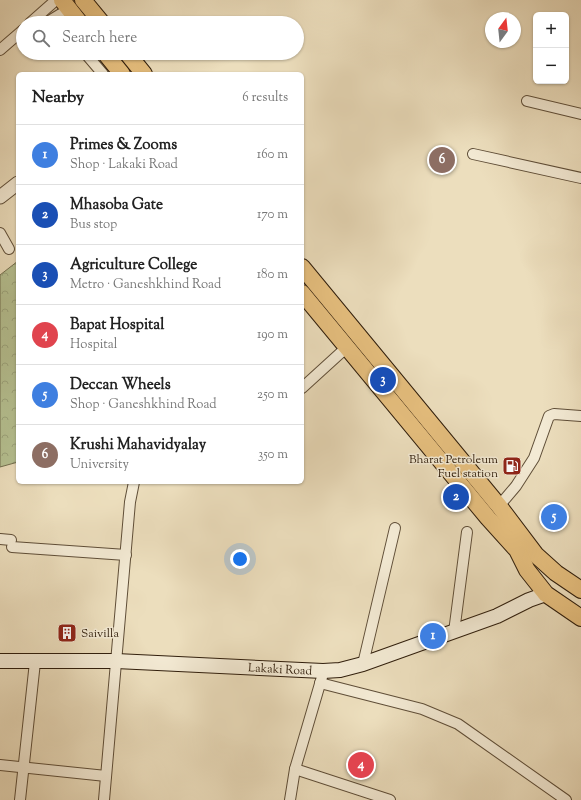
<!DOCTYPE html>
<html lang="en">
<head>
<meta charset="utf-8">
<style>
	:root { --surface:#fff; --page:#f2f2f2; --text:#222; --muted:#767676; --line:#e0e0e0; --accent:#0f766e }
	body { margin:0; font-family:"Sorts Mill Goudy",serif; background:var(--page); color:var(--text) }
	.controls { position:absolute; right:12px; top:12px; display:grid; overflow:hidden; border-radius:6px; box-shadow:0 1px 3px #0004 }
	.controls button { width:36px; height:36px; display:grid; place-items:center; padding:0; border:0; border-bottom:1px solid var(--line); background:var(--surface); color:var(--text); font:20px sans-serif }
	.compass { position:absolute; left:485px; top:12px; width:36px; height:36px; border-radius:50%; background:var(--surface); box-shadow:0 1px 3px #0004; rotate:15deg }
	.you { position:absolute; left:240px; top:559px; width:14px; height:14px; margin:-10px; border:3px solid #fff; border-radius:50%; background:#1a73e8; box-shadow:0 0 0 6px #1a73e833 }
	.badge { display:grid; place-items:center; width:26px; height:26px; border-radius:50%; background:var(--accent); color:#fff; font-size:13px; font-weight:700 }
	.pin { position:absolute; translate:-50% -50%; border:2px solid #fff; box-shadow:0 1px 4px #0006 }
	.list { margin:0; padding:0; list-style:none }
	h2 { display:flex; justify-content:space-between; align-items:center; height:52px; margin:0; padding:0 16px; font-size:17px }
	h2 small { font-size:13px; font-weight:400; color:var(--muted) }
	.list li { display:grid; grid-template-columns:26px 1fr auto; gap:12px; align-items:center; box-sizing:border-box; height:60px; padding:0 16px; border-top:1px solid var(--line) }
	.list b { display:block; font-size:15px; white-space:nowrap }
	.list p { margin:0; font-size:13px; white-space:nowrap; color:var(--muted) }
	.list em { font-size:13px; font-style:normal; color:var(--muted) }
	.icon { flex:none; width:22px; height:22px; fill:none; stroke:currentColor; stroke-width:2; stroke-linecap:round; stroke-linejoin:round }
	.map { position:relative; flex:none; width:581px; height:800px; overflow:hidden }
	.search { position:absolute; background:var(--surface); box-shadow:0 1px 3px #0004; left:16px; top:16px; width:288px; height:44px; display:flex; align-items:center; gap:10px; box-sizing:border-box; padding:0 14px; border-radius:22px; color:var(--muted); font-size:15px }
	.panel { position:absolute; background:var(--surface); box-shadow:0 1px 3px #0004; left:16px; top:72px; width:288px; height:412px; border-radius:6px }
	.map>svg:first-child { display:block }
	.park { fill:url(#park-crowns); stroke:#737050 }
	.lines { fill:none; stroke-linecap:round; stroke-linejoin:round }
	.minor-casing { stroke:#5f4e38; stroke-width:12 }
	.tertiary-casing { stroke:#5f4e38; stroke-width:15 }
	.secondary-casing { stroke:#301e0c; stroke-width:16 }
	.primary-casing { stroke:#301e0c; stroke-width:18 }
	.minor { stroke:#f3ead4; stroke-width:10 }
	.tertiary { stroke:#f3ead4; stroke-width:13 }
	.secondary { stroke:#f3ead4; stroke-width:14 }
	.primary { stroke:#e6bf7e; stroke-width:16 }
	.labels { text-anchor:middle; stroke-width:3; stroke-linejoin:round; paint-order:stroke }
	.poi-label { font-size:12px; fill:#301e0c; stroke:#f3ead4; text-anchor:end }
	.street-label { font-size:12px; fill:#301e0c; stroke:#f3ead4 }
</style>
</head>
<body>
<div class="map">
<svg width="581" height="800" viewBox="0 0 581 800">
	<defs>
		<pattern id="park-crowns" width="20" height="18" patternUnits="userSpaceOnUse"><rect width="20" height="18" fill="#b6c293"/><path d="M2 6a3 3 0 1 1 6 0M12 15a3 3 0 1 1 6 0" fill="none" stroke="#9da67e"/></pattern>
	</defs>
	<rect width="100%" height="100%" fill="#ecdebd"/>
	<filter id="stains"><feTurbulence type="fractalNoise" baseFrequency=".005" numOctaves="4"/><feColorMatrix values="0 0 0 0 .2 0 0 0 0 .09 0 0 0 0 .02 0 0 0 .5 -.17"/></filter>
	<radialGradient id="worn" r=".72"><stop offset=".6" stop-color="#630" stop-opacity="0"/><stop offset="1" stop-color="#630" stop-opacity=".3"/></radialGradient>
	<polygon class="park" points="18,261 18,462 0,467 0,275"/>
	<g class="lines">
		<g class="minor-casing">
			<g id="minor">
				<polyline points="30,23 56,0"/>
				<polyline points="46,23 69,9"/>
				<polyline points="0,50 23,30"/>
				<polyline points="85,53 103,74"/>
				<polyline points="527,101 581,114"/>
				<polyline points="473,154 581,178"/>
				<polyline points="0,233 9,249"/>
				<polyline points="302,388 347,347"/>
				<polyline points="499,506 516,486 534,458 549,416 554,414 581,416"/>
				<polyline points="0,539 11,540"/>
				<polyline points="12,547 126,555"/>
				<polyline points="454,632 467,532"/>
				<polyline points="363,664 395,528"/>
				<polyline points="320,683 422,709 458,724 566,800"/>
				<polyline points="0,765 106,776"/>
				<polyline points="295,769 390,800"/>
				<polyline points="20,800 35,662"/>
				<polyline points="104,800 130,502 134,482"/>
				<polyline points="290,800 295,769 322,677"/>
			</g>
		</g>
		<g class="tertiary-casing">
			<polyline id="tertiary" points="0,197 18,183"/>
		</g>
		<g class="secondary-casing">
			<polyline id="secondary" points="0,661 116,661 323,671 340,670 363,664 497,616 529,600 546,594"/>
		</g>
		<g class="primary-casing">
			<g id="primary">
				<polyline points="62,0 80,23"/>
				<polyline points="83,0 102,23"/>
				<polyline points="105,53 122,74"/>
				<polyline points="127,53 144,74"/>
				<polyline points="302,267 499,506 536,555 556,573 581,590"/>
				<polyline points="302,293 488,518 517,550 527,570 546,594 581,618"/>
			</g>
		</g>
		<use href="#minor" class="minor"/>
		<use href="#tertiary" class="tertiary"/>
		<use href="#secondary" class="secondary"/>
		<use href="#primary" class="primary"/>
	</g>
	<defs>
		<g id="fuel-square" transform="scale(1)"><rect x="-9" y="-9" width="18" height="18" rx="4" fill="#8f2418" stroke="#f3ead4"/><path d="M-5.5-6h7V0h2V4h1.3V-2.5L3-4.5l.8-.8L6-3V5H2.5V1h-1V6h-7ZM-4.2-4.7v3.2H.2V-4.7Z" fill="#fff"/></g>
		<g id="building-square" transform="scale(1)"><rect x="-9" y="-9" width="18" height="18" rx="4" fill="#8f2418" stroke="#f3ead4"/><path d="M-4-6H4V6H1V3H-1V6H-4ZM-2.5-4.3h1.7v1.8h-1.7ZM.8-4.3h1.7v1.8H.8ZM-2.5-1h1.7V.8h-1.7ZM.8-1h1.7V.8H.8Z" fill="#fff"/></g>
	</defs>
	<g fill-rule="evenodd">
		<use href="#fuel-square" x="512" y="466"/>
		<use href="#building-square" x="67" y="633"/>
	</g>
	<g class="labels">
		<g class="poi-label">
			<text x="498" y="463">Bharat Petroleum<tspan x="498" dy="14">Fuel station</tspan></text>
			<text x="81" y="637" text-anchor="start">Saivilla</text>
		</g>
		<g class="street-label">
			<text transform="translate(280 669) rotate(3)" y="4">Lakaki Road</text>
		</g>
	</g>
	<rect width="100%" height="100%" filter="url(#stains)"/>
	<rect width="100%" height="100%" fill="url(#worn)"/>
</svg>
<div class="controls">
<button>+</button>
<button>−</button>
</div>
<svg class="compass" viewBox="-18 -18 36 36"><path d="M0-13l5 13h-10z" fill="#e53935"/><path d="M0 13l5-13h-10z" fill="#767676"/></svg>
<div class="you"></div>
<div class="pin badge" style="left:433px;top:636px;background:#3f7fe0">1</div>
<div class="pin badge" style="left:456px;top:497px;background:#1a4fb4">2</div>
<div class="pin badge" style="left:383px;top:380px;background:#1a4fb4">3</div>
<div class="pin badge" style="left:361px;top:765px;background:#e0444e">4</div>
<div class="pin badge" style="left:554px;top:517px;background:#3f7fe0">5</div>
<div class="pin badge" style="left:442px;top:160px;background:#8d6e63">6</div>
<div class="search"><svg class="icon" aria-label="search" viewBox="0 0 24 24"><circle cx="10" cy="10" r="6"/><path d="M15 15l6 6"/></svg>Search here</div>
<section class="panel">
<h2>Nearby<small>6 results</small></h2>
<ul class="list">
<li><span class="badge" style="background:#3f7fe0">1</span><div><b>Primes &amp; Zooms</b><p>Shop · Lakaki Road</p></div><em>160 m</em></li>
<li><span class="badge" style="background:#1a4fb4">2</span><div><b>Mhasoba Gate</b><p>Bus stop</p></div><em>170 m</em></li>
<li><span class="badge" style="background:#1a4fb4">3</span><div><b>Agriculture College</b><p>Metro · Ganeshkhind Road</p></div><em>180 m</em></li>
<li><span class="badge" style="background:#e0444e">4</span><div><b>Bapat Hospital</b><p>Hospital</p></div><em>190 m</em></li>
<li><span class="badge" style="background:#3f7fe0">5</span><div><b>Deccan Wheels</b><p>Shop · Ganeshkhind Road</p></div><em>250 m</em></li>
<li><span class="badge" style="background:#8d6e63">6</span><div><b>Krushi Mahavidyalay</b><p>University</p></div><em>350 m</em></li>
</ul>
</section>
</div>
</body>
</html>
